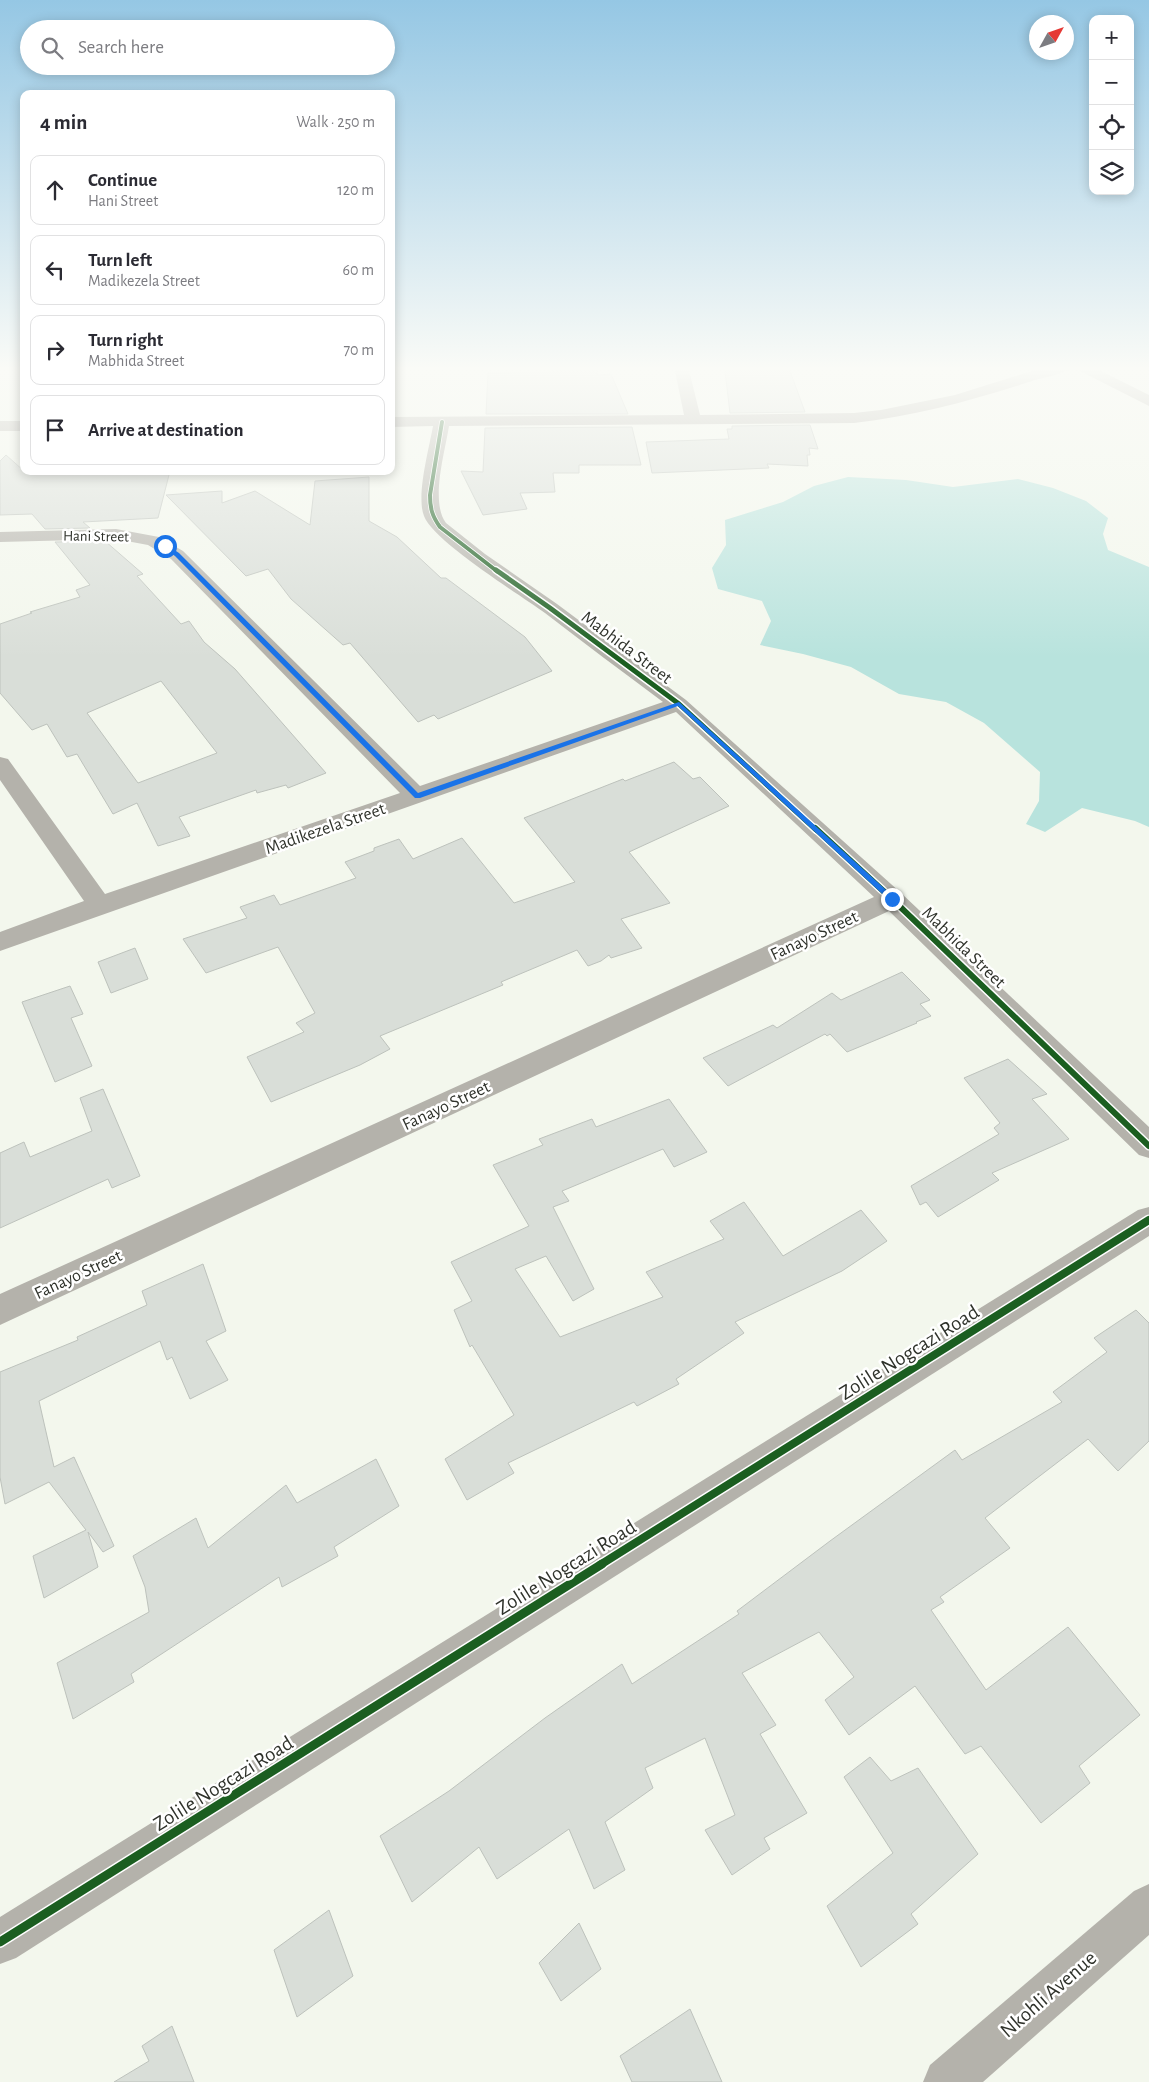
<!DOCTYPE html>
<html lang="en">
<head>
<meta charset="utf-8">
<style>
	:root { --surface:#fff; --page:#f7f7f7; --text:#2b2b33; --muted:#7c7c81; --line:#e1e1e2 }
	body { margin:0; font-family:"Alegreya Sans",sans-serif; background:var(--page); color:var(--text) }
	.controls { position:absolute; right:15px; top:15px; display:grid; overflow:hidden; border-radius:10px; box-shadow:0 2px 12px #0003 }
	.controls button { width:45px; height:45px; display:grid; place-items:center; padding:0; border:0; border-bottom:1px solid var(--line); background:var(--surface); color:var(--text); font:25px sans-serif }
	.compass { position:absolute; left:1029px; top:15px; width:45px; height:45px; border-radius:50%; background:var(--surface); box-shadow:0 2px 12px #0003; rotate:50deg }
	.stop { position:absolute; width:15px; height:15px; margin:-11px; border:4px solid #1a73e8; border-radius:50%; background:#fff }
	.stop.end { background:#1a73e8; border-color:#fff; box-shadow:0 1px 5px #0008 }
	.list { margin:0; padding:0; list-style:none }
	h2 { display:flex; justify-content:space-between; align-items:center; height:65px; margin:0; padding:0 20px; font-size:21px }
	h2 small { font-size:16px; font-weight:400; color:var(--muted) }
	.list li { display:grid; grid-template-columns:32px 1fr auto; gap:15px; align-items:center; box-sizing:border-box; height:70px; margin:0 10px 10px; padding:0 10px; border:1px solid var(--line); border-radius:10px }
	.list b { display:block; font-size:19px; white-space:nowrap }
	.list p { margin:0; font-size:16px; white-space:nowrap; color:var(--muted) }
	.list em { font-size:16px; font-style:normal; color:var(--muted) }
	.icon { flex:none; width:28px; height:28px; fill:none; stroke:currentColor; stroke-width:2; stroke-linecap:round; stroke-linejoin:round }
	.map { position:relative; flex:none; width:1149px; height:2082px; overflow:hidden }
	.search { position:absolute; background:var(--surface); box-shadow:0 2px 12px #0003; left:20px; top:20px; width:375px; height:55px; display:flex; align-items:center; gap:12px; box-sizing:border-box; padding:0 18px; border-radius:28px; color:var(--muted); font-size:19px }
	.panel { position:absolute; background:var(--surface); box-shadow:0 2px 12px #0003; left:20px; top:90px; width:375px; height:385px; border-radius:10px }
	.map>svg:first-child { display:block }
	.water { fill:#b8e3dd }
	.building { fill:#d9ded8; stroke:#bdc2bc; fill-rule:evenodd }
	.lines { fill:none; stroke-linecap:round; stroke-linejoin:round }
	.minor { fill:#b4b2ab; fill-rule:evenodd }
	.cycleway-far4-casing { stroke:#fff; stroke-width:5.5 }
	.cycleway-far3-casing { stroke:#fff; stroke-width:8 }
	.cycleway-far2-casing { stroke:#fff; stroke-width:9 }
	.cycleway-far1-casing { stroke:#fff; stroke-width:11 }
	.cycleway-casing { stroke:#fff; stroke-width:12 }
	.cycleway-far4 { stroke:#1b5e20; stroke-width:4 }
	.cycleway-far3 { stroke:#1b5e20; stroke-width:5 }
	.cycleway-far2 { stroke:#1b5e20; stroke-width:6 }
	.cycleway-far1 { stroke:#1b5e20; stroke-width:8 }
	.cycleway { stroke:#1b5e20; stroke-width:9 }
	.route { fill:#1a73e8 }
	.labels { text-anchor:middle; stroke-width:5; stroke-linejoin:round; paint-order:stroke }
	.far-street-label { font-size:15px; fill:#2f322b; stroke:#fff }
	.street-label { font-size:18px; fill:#2f322b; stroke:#fff }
	.near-street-label { font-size:21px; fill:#2f322b; stroke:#fff }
</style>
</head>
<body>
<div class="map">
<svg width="1149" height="2082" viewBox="0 0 1149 2082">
	<rect width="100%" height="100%" fill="#f3f7ed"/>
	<polygon class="water" points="848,477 906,480 953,487 1018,479 1053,488 1086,501 1108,518 1103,534 1108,550 1149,567 1149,827 1135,821 1082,808 1045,832 1026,824 1039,801 1040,772 984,723 946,702 899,694 851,667 803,654 760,645 771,621 762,601 718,589 712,568 726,545 725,520 783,502 814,486"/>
	<g class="building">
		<polygon points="557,366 597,366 597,375 611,374 628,414 486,414 488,373 557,372"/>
		<polygon points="725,371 790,371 805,412 730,413"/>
		<polygon points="810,425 818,449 809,448 810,455 807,455 808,466 767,464 769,468 652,473 646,442 729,439 727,429 732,429 732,426"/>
		<polygon points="632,427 641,465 579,465 579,473 553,473 555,492 520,493 527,509 483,515 461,471 483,472 485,428"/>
		<polygon points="6,455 24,471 170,471 158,518 83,522 90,528 45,529 32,514 0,515 0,461"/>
		<polygon points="369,477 369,521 397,537 441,578 446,578 525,637 552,671 438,719 434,715 418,722 350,643 343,645 291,599 268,569 246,576 166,495 222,491 222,503 255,491 310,525 315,481"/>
		<path d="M 105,541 L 143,574 L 137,576 L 181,624 L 189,621 L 204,642 L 235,669 L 326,773 L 288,788 L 286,785 L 257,793 L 256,790 L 179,817 L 190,836 L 158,846 L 137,803 L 113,814 L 77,754 L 67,757 L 47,724 L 32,730 L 0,693 L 0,624 L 32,613 L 30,612 L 80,597 L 76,590 L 90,585 L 55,542 ZM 161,681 L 217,753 L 138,783 L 87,713 Z"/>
		<polygon points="674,762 693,779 700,777 729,806 629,852 670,903 621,919 642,948 611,958 609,955 601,961 588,966 577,950 501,982 503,985 380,1036 390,1049 360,1065 271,1102 247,1057 304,1032 296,1023 315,1013 278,947 206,973 183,939 247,918 240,907 274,895 280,905 356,878 345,862 374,851 374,848 399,839 413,859 462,838 514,903 575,882 524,818 623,779 625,781"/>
		<polygon points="135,948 148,979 111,993 98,962"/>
		<polygon points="902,972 930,1000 920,1004 931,1016 916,1022 917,1023 847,1052 830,1034 827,1036 825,1034 728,1086 703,1058 773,1025 777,1028 832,993 841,1000"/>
		<polygon points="70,986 83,1014 71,1018 92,1066 55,1082 22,1002"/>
		<polygon points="1008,1059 1047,1094 1032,1099 1069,1139 992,1173 999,1180 938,1217 926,1202 920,1205 911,1186 999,1134 994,1128 1000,1123 964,1078"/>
		<polygon points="103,1089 140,1176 112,1188 108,1179 0,1228 0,1153 24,1142 30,1157 92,1131 80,1098"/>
		<polygon points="669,1099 707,1152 674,1167 663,1149 562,1191 569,1201 553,1207 594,1289 573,1301 546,1256 515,1269 560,1337 663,1297 646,1272 724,1239 710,1221 744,1202 783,1256 861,1210 887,1241 842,1271 735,1322 744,1333 676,1379 679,1384 637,1406 634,1402 508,1463 514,1473 467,1500 445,1459 514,1415 472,1345 470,1347 454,1310 472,1301 451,1262 529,1226 493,1165 543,1145 539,1139 592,1119 596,1127"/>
		<polygon points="203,1264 226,1331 206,1341 228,1380 190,1399 172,1357 167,1360 160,1341 39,1401 54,1467 74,1457 114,1546 103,1552 88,1532 98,1567 44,1598 33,1556 86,1530 49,1482 5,1504 0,1477 0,1372 78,1340 77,1337 147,1305 142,1291"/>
		<polygon points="1136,1310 1149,1323 1149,1441 1118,1471 1088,1439 985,1518 1010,1548 940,1597 944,1602 931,1610 986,1690 1068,1627 1140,1715 1079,1766 1090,1783 1041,1823 981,1746 965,1754 915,1686 849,1735 825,1700 854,1677 819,1632 742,1673 776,1725 760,1734 807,1813 764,1838 770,1849 732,1875 705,1830 735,1815 705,1738 645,1768 653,1788 605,1822 625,1870 594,1889 569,1829 497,1879 479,1847 412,1902 380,1836 449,1791 545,1718 622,1664 632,1684 739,1614 737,1611 830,1541 955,1450 962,1460 1062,1402 1053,1392 1107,1352 1094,1338"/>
		<polygon points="376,1459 399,1506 334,1547 338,1556 282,1587 279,1577 131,1674 134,1682 73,1719 57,1663 149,1612 145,1587 133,1556 196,1518 208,1548 286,1485 297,1503"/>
		<polygon points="870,1757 891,1781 918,1768 978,1854 911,1914 918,1924 861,1967 827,1906 893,1853 844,1777"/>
		<polygon points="329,1910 353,1976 297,2017 274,1950"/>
		<polygon points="579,1923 601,1969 561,2001 539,1963"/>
		<polygon points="690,2009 722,2082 632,2082 620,2056"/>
		<polygon points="172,2026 194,2082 114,2082 149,2061 142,2046"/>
	</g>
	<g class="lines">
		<g class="minor">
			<path d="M 674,366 L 688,366 L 700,415 L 854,413 L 881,410 L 955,395 L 1048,366 L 1091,366 L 1149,395 L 1149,406 L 1072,367 C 1062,375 1044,377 1032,381 C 974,400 915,416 854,423 L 449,426 C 445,452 430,502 446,523 L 485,554 L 557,604 L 686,700 L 901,893 L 1149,1127 L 1149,1158 L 1139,1155 L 889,911 L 0,1325 L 0,1294 L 874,897 L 676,712 L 0,951 L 0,932 L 84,901 L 0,780 L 0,757 L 8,759 L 105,894 L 400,793 L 171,559 L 148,545 L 116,539 L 0,542 L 0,532 L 116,529 L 159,537 L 183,551 L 420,786 L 663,702 C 624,673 584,643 545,613 C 520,595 433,541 424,516 C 416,496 429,449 433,426 L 391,427 L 391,417 L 684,415 Z"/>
			<rect x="0" y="421" width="24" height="10"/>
			<polygon points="1149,1207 1149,1236 16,1958 0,1964 0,1917 1138,1210"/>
			<polygon points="1149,1884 1149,1935 983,2082 923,2082 930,2065 1134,1891"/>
		</g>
		<g class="cycleway-far4-casing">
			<path id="cycleway-far4" d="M 442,422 L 430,495 C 430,508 432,516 440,527 L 498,572"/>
		</g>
		<g class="cycleway-far3-casing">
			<polyline id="cycleway-far3" points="496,570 550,608 679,704 816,830"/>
		</g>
		<g class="cycleway-far2-casing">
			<polyline id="cycleway-far2" points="815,828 892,899 1149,1146"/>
		</g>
		<g class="cycleway-far1-casing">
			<polyline id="cycleway-far1" points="600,1565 1149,1220"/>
		</g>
		<g class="cycleway-casing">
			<polyline id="cycleway" points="0,1942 602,1564"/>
		</g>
		<use href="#cycleway-far4" class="cycleway-far4"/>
		<use href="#cycleway-far3" class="cycleway-far3"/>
		<use href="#cycleway-far2" class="cycleway-far2"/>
		<use href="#cycleway-far1" class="cycleway-far1"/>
		<use href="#cycleway" class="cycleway"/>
	</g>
	<linearGradient id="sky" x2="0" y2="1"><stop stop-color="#95c7e4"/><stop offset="0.56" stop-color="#fafbf7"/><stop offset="1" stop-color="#fafbf7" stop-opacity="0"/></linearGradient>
	<rect width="1149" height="658" fill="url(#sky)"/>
	<polygon class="route" points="163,545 167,545 179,553 418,793 679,702 896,899 890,901 678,706 420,798 415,798 175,556 163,547"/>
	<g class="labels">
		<g class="far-street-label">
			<text transform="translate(96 536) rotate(1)" y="5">Hani Street</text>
		</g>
		<g class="street-label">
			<text transform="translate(627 647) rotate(37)" y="6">Mabhida Street</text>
			<text transform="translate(325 828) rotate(-19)" y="6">Madikezela Street</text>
			<text transform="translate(814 935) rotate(-25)" y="6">Fanayo Street</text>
			<text transform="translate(964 947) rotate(44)" y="6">Mabhida Street</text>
			<text transform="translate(446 1105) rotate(-25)" y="6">Fanayo Street</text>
			<text transform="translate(78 1274) rotate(-25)" y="6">Fanayo Street</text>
		</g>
		<g class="near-street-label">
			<text transform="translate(909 1352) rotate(-32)" y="7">Zolile Nogcazi Road</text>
			<text transform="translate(566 1567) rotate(-32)" y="7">Zolile Nogcazi Road</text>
			<text transform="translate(223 1783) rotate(-32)" y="7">Zolile Nogcazi Road</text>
			<text transform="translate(1048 1994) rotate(-41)" y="7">Nkohli Avenue</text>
		</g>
	</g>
</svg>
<div class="controls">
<button>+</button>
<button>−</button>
<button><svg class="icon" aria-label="locate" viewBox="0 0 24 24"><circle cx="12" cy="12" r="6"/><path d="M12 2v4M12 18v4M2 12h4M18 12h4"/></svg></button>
<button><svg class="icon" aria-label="layers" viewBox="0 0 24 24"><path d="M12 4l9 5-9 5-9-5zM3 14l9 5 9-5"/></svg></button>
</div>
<svg class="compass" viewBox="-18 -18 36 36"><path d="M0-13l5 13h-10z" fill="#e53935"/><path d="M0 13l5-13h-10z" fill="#7c7c81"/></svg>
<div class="stop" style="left:165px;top:546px"></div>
<div class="stop end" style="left:892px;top:899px"></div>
<div class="search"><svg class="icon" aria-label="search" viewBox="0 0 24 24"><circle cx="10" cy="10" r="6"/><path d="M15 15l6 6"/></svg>Search here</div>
<section class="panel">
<h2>4 min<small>Walk · 250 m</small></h2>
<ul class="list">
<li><svg class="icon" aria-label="ahead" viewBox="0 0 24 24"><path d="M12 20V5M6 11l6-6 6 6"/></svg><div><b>Continue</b><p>Hani Street</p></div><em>120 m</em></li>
<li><svg class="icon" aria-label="left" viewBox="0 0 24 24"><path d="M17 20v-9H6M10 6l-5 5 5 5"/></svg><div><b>Turn left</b><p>Madikezela Street</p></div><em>60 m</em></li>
<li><svg class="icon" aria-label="right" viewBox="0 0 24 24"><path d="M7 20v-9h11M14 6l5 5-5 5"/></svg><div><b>Turn right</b><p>Mabhida Street</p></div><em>70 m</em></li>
<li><svg class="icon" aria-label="arrive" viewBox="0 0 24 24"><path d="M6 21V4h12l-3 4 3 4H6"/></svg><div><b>Arrive at destination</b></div></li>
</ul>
</section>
</div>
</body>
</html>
